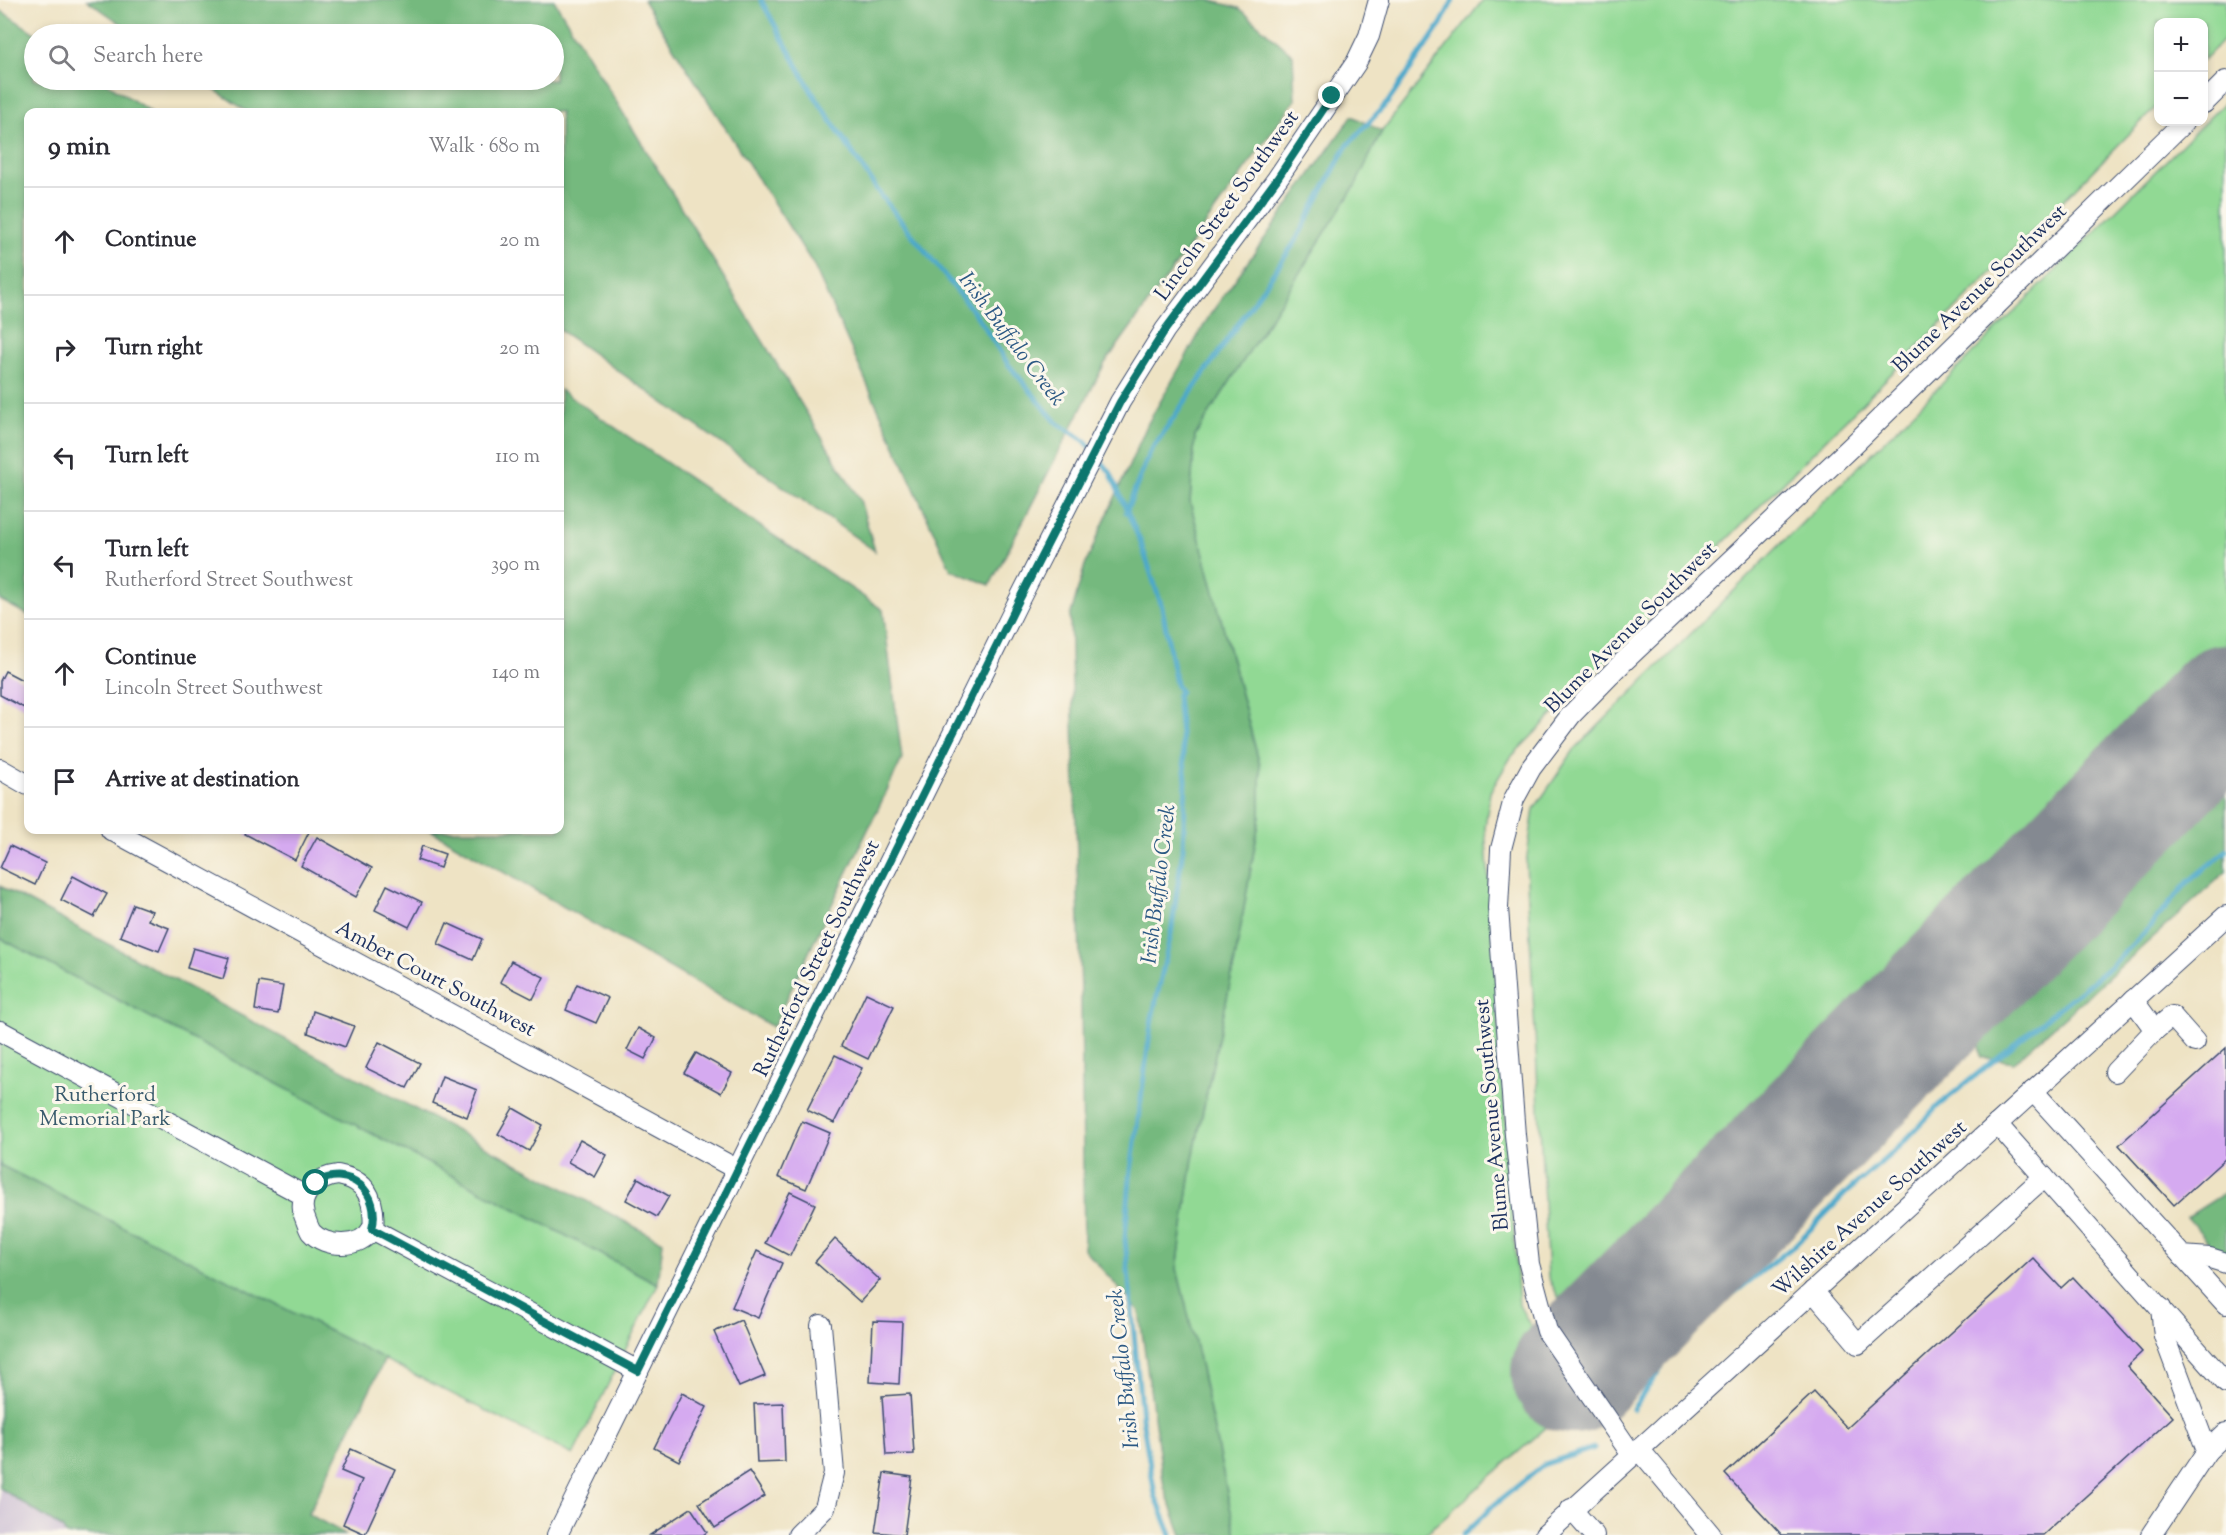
<!DOCTYPE html>
<html lang="en">
<head>
<meta charset="utf-8">
<style>
	:root { --surface:#fff; --page:#f2f2f3; --text:#2b2b33; --muted:#7c7c81; --line:#e1e1e2 }
	body { margin:0; font-family:"Sorts Mill Goudy",serif; background:var(--page); color:var(--text) }
	.controls { position:absolute; right:18px; top:18px; display:grid; overflow:hidden; border-radius:12px; box-shadow:0 3px 9px #0003 }
	.controls button { width:54px; height:54px; display:grid; place-items:center; padding:0; border:0; border-bottom:2px solid var(--line); background:var(--surface); color:var(--text); font:30px sans-serif }
	.stop { position:absolute; width:18px; height:18px; margin:-14px; border:4px solid #0f766e; border-radius:50%; background:#fff }
	.stop.end { background:#0f766e; border-color:#fff; box-shadow:0 2px 6px #0008 }
	.list { margin:0; padding:0; list-style:none }
	h2 { display:flex; justify-content:space-between; align-items:center; height:78px; margin:0; padding:0 24px; font-size:26px }
	h2 small { font-size:20px; font-weight:400; color:var(--muted) }
	.list li { display:grid; grid-template-columns:39px 1fr auto; gap:18px; align-items:center; box-sizing:border-box; height:108px; padding:0 24px; border-top:2px solid var(--line) }
	.list b { display:block; font-size:22px; white-space:nowrap }
	.list p { margin:0; font-size:20px; white-space:nowrap; color:var(--muted) }
	.list em { font-size:20px; font-style:normal; color:var(--muted) }
	.icon { flex:none; width:33px; height:33px; fill:none; stroke:currentColor; stroke-width:2; stroke-linecap:round; stroke-linejoin:round }
	.map { position:relative; flex:none; width:2226px; height:1535px; overflow:hidden }
	.search { position:absolute; background:var(--surface); box-shadow:0 3px 9px #0003; left:24px; top:24px; width:540px; height:66px; display:flex; align-items:center; gap:15px; box-sizing:border-box; padding:0 21px; border-radius:33px; color:var(--muted); font-size:22px }
	.panel { position:absolute; background:var(--surface); box-shadow:0 3px 9px #0003; left:24px; top:108px; width:540px; height:726px; border-radius:12px }
	.map>svg:first-child { display:block }
	.industrial { fill:#ccbfd4 }
	.green { fill:#91d994; stroke:#568479; stroke-width:1.5 }
	.forest { fill:#74b97e; stroke:#48746e; stroke-width:1.5 }
	.lines { fill:none; stroke-linecap:round; stroke-linejoin:round }
	.stream { stroke:#4ca8ca; stroke-width:5 }
	.runway { stroke:#848991; stroke-width:124 }
	.building { fill:#d5aaf0 }
	.minor-casing { stroke:#3b4a6d; stroke-width:22 }
	.minor { stroke:#fff; stroke-width:20 }
	.route { stroke:#0f766e; stroke-width:8 }
	.labels { text-anchor:middle; stroke-width:6; stroke-linejoin:round; paint-order:stroke }
	.street-label { font-size:21px; fill:#1b2f5e; stroke:#fbf7ec }
	.park-label { font-size:21px; fill:#385a6c; stroke:#fbf7ec }
	.water-label { font-size:22px; font-style:italic; fill:#2c5984; stroke:#fbf7ec }
</style>
</head>
<body>
<div class="map">
<svg width="2226" height="1535" viewBox="0 0 2226 1535">
	<rect width="100%" height="100%" fill="#fbf7ec"/>
	<filter id="ink" filterUnits="userSpaceOnUse"><feTurbulence type="fractalNoise" baseFrequency=".0167" numOctaves="2"/><feDisplacementMap in="SourceGraphic" scale="12" xChannelSelector="R" yChannelSelector="G"/><feConvolveMatrix kernelMatrix="1 2 1 2 8 2 1 2 1" color-interpolation-filters="sRGB"/></filter>
	<filter id="wash" filterUnits="userSpaceOnUse"><feTurbulence type="fractalNoise" baseFrequency=".008" numOctaves="4" result="noise"/><feDisplacementMap in="SourceGraphic" scale="24" xChannelSelector="R" yChannelSelector="G"/><feGaussianBlur stdDeviation="1.35" result="paint"/><feColorMatrix in="noise" values="0 0 0 0 0 0 0 0 0 0 0 0 0 0 0 0 0 1.4 0 .05"/><feComposite in="paint" operator="in"/></filter>
	<g filter="url(#wash)">
		<rect width="100%" height="100%" fill="#eee3c4"/>
		<polygon class="industrial" points="0,1488 62,1528 66,1535 0,1535"/>
		<g class="green">
			<polygon points="1483,0 2226,0 2226,37 2204,60 2204,22 2158,22 2158,105 1511,757 1490,792 1485,828 1519,1305 1574,1403 1424,1535 1236,1535 1198,1355 1177,1269 1193,1158 1234,965 1260,816 1260,765 1190,502 1195,436 1355,186 1382,131"/>
			<polygon points="2226,101 2226,655 1576,1331 1548,1277 1526,863 1534,809 1574,750"/>
			<polygon points="0,938 658,1284 573,1455 0,1165"/>
		</g>
		<g class="forest">
			<polygon points="87,0 554,0 860,500 875,551 560,330 560,112 248,112 200,80 554,80 554,34 136,34"/>
			<polygon points="643,0 1209,0 1239,8 1293,55 1295,100 1105,363 990,585 951,570 813,264"/>
			<polygon points="0,10 36,34 34,80 102,80 151,112 28,112 28,615 0,600"/>
			<polygon points="1352,116 1382,131 1355,186 1195,436 1190,502 1260,766 1260,816 1234,965 1193,1158 1177,1269 1198,1355 1236,1535 1182,1535 1164,1487 1139,1311 1084,1249 1081,994 1070,617 1085,565 1148,423 1210,315"/>
			<polygon points="560,390 883,610 902,759 773,1027 430,830 560,830"/>
			<polygon points="2226,753 2226,872 2014,1062 1981,1057 1977,1033 1981,1003 2013,973"/>
			<polygon points="0,886 663,1242 658,1284 0,938"/>
			<polygon points="0,1165 385,1359 308,1514 347,1535 66,1535 62,1528 0,1488"/>
			<polygon points="2226,1192 2226,1262 2187,1217"/>
		</g>
		<g class="lines">
			<g class="stream">
				<polyline points="761,0 812,92 882,197 977,316 1008,364 1057,423 1085,441 1092,449"/>
				<polyline points="1098,457 1110,472 1141,543 1162,607 1176,684 1180,691 1177,696 1186,780 1183,848 1171,934 1152,1018 1130,1178 1125,1239 1142,1418 1155,1495 1171,1535"/>
				<polyline points="1126,512 1150,452 1295,242 1346,147 1388,102 1441,24 1453,0"/>
				<polyline points="1633,1409 1673,1350 1715,1308 1795,1245 1848,1191 1899,1147 1939,1105 2111,966 2147,930 2188,882 2226,851"/>
				<polyline points="1463,1535 1494,1505 1545,1464 1594,1448"/>
			</g>
			<polyline class="runway" points="1573,1372 2226,706"/>
		</g>
		<g id="blocks">
			<g class="building">
				<polygon points="5,671 28,683 28,710 0,695 0,681"/>
				<polygon points="247,830 304,830 309,832 295,860 245,834"/>
				<polygon points="317,837 372,868 356,897 301,866"/>
				<polygon points="10,846 45,863 35,885 0,868"/>
				<polygon points="422,846 445,854 440,868 417,860"/>
				<polygon points="73,876 107,894 94,917 61,900"/>
				<polygon points="387,885 422,902 409,927 375,910"/>
				<polygon points="133,904 152,911 148,920 169,928 159,951 120,936"/>
				<polygon points="447,923 482,939 473,960 438,944"/>
				<polygon points="193,948 229,958 223,979 187,968"/>
				<polygon points="511,961 544,977 533,999 500,982"/>
				<polygon points="259,982 283,986 278,1014 255,1010"/>
				<polygon points="577,984 608,998 596,1023 566,1010"/>
				<polygon points="866,993 894,1006 868,1059 841,1046"/>
				<polygon points="313,1011 354,1026 345,1047 308,1033"/>
				<polygon points="638,1028 656,1038 645,1059 627,1050"/>
				<polygon points="379,1042 420,1063 407,1088 366,1068"/>
				<polygon points="2226,1048 2226,1158 2174,1205 2119,1145"/>
				<polygon points="696,1053 732,1073 721,1093 684,1073"/>
				<polygon points="835,1055 862,1068 834,1123 807,1110"/>
				<polygon points="442,1076 477,1090 467,1117 432,1103"/>
				<polygon points="513,1108 543,1125 529,1151 498,1134"/>
				<polygon points="802,1121 830,1133 806,1189 778,1177"/>
				<polygon points="580,1140 607,1155 595,1177 568,1162"/>
				<polygon points="638,1178 669,1196 657,1217 626,1200"/>
				<polygon points="790,1192 815,1204 790,1256 765,1243"/>
				<polygon points="835,1239 880,1280 860,1302 815,1262"/>
				<polygon points="757,1251 782,1263 758,1318 732,1307"/>
				<polygon points="2033,1258 2061,1288 2073,1277 2142,1352 2127,1366 2173,1417 2043,1535 1782,1535 1725,1474 1814,1392 1847,1428"/>
				<polygon points="741,1320 765,1376 739,1387 714,1332"/>
				<polygon points="873,1321 902,1322 899,1384 870,1382"/>
				<polygon points="682,1393 707,1407 679,1461 654,1448"/>
				<polygon points="910,1394 914,1454 886,1455 882,1396"/>
				<polygon points="783,1403 785,1462 757,1463 754,1404"/>
				<polygon points="351,1449 395,1469 365,1534 343,1524 362,1480 341,1471"/>
				<polygon points="749,1471 765,1496 715,1528 699,1503"/>
				<polygon points="884,1473 912,1477 904,1535 875,1532"/>
				<polygon points="691,1508 707,1532 703,1535 650,1535"/>
			</g>
		</g>
	</g>
	<g filter="url(#ink)">
		<use href="#blocks" fill-opacity="0" stroke="#3b4a6d" stroke-width="1.5"/>
		<g class="lines">
			<g class="minor-casing">
				<g id="minor">
					<polyline points="2204,103 2226,81"/>
					<polyline points="0,769 28,785"/>
					<polyline points="111,830 738,1170"/>
					<polyline points="2155,1030 2172,1016 2195,1042"/>
					<polyline points="0,1031 305,1196"/>
					<polyline points="2115,1072 2155,1030 2133,1000"/>
					<polyline points="2033,1091 2226,1304"/>
					<polyline points="1997,1124 2226,1383"/>
					<path d="M 338,1175 C 359,1179 370,1189 373,1211 C 373,1216 375,1223 372,1229 C 361,1249 325,1248 311,1232 C 308,1227 306,1220 304,1215 C 297,1193 319,1177 338,1175 Z"/>
					<polyline points="372,1229 638,1371"/>
					<polyline points="2182,1256 2210,1258 2226,1263"/>
					<polyline points="1813,1291 1858,1344 2044,1177"/>
					<polyline points="2161,1308 2164,1336 2207,1451"/>
					<polyline points="1639,1449 1711,1535"/>
					<polyline points="1632,1455 1547,1331 1529,1264 1515,1135 1498,908 1501,849 1514,799 1531,768 1571,715 1622,663 1853,445 2184,122"/>
					<polyline points="1571,1509 1594,1535"/>
					<polyline points="557,1535 1017,604 1120,402 1165,330 1277,179 1356,63 1369,36 1379,0"/>
					<polyline points="798,1535 825,1508 834,1473 821,1325"/>
					<polyline points="1545,1535 2226,916"/>
					<polyline points="2151,1535 2207,1451 2226,1433"/>
				</g>
			</g>
			<use href="#minor" class="minor"/>
		</g>
	</g>
	<g class="lines" filter="url(#ink)">
		<path class="route" d="M 316,1183 C 349,1163 382,1193 372,1229 L 638,1371 L 1017,604 L 1120,402 L 1165,330 L 1277,179 L 1332,96"/>
	</g>
	<g class="labels">
		<g class="street-label">
			<text transform="translate(1226 205) rotate(-54)" y="7">Lincoln Street Southwest</text>
			<text transform="translate(1979 288) rotate(-44)" y="7">Blume Avenue Southwest</text>
			<text transform="translate(1630 627) rotate(-45)" y="7">Blume Avenue Southwest</text>
			<text transform="translate(816 958) rotate(-64)" y="7">Rutherford Street Southwest</text>
			<text transform="translate(436 978) rotate(28)" y="7">Amber Court Southwest</text>
			<text transform="translate(1491 1115) rotate(-95)" y="7">Blume Avenue Southwest</text>
			<text transform="translate(1869 1208) rotate(-42)" y="7">Wilshire Avenue Southwest</text>
		</g>
		<g class="park-label">
			<text x="105" y="1101">Rutherford<tspan x="105" dy="24">Memorial Park</tspan></text>
		</g>
		<g class="water-label">
			<text transform="translate(1013 338) rotate(53)" y="8">Irish Buffalo Creek</text>
			<text transform="translate(1157 884) rotate(-83)" y="8">Irish Buffalo Creek</text>
			<text transform="translate(1122 1369) rotate(-96)" y="8">Irish Buffalo Creek</text>
		</g>
	</g>
</svg>
<div class="controls">
<button>+</button>
<button>−</button>
</div>
<div class="stop" style="left:316px;top:1183px"></div>
<div class="stop end" style="left:1332px;top:96px"></div>
<div class="search"><svg class="icon" aria-label="search" viewBox="0 0 24 24"><circle cx="10" cy="10" r="6"/><path d="M15 15l6 6"/></svg>Search here</div>
<section class="panel">
<h2>9 min<small>Walk · 680 m</small></h2>
<ul class="list">
<li><svg class="icon" aria-label="ahead" viewBox="0 0 24 24"><path d="M12 20V5M6 11l6-6 6 6"/></svg><div><b>Continue</b></div><em>20 m</em></li>
<li><svg class="icon" aria-label="right" viewBox="0 0 24 24"><path d="M7 20v-9h11M14 6l5 5-5 5"/></svg><div><b>Turn right</b></div><em>20 m</em></li>
<li><svg class="icon" aria-label="left" viewBox="0 0 24 24"><path d="M17 20v-9H6M10 6l-5 5 5 5"/></svg><div><b>Turn left</b></div><em>110 m</em></li>
<li><svg class="icon" aria-label="left" viewBox="0 0 24 24"><path d="M17 20v-9H6M10 6l-5 5 5 5"/></svg><div><b>Turn left</b><p>Rutherford Street Southwest</p></div><em>390 m</em></li>
<li><svg class="icon" aria-label="ahead" viewBox="0 0 24 24"><path d="M12 20V5M6 11l6-6 6 6"/></svg><div><b>Continue</b><p>Lincoln Street Southwest</p></div><em>140 m</em></li>
<li><svg class="icon" aria-label="arrive" viewBox="0 0 24 24"><path d="M6 21V4h12l-3 4 3 4H6"/></svg><div><b>Arrive at destination</b></div></li>
</ul>
</section>
</div>
</body>
</html>
